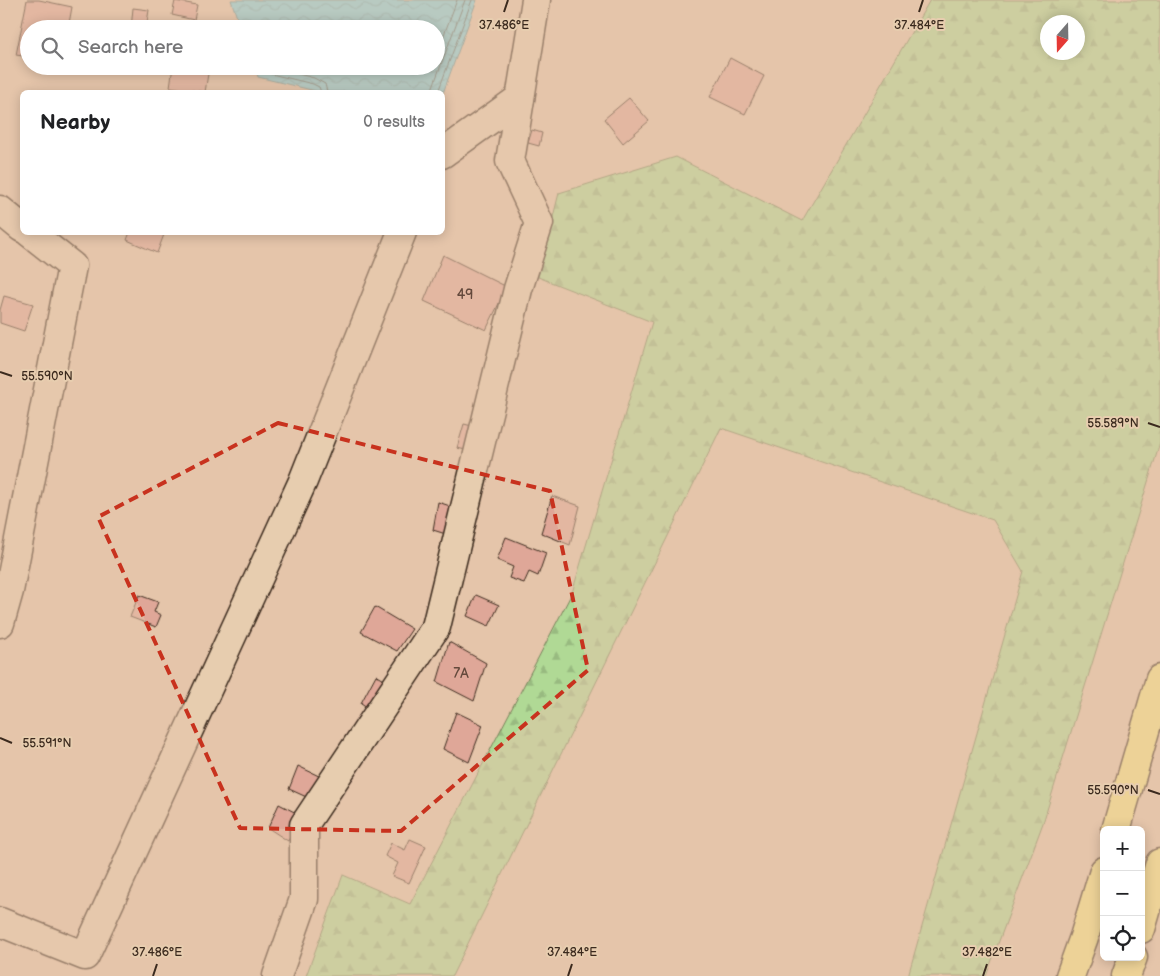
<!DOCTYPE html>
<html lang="en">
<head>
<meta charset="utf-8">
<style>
	:root { --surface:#fff; --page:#f6f6f6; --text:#202124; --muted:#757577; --line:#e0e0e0 }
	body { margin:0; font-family:"Balsamiq Sans",sans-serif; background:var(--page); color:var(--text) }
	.controls { position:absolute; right:15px; bottom:15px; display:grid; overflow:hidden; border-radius:8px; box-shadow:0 2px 12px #0003 }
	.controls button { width:45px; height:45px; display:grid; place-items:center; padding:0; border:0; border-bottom:1px solid var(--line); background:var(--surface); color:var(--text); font:25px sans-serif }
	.compass { position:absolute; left:1040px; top:15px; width:45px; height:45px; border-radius:50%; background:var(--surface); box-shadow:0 2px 12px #0003; rotate:200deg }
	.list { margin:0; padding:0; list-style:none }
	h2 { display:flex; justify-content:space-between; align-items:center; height:65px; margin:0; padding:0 20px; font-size:21px }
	h2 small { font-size:16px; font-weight:400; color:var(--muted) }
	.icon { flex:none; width:28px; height:28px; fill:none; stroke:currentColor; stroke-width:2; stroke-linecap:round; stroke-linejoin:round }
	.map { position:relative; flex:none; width:1160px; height:976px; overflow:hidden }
	.search { position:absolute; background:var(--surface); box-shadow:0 2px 12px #0003; left:20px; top:20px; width:425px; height:55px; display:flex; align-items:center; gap:12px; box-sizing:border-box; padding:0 18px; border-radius:28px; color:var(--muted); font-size:19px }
	.panel { position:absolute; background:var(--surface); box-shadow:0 2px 12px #0003; left:20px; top:90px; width:425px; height:145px; border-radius:8px }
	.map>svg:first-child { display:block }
	.forest { fill:url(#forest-firs); stroke:#76825a; fill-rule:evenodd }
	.water { fill:url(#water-waves); stroke:#658e91 }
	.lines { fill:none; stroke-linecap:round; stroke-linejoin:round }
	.shore { stroke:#576c6b; stroke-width:1 }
	.building { fill:#dfa798; stroke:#3b2a1e }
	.minor-casing { stroke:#3b2a1e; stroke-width:31 }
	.major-casing { stroke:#3b2a1e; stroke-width:31 }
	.minor { stroke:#e7cdaf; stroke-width:28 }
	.major { stroke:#f5e382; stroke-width:28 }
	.marked { fill:none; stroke:#c8321e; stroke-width:4; stroke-dasharray:10 6; stroke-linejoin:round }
	.ticks { fill:none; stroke:#3b2a1e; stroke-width:2 }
	.labels { text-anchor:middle; stroke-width:4; stroke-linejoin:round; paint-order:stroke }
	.number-label { font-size:14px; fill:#64493c }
	.ticks-label { font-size:12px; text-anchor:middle; fill:#3b2a1e; stroke:#e7cdaf; stroke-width:4; stroke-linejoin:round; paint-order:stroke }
</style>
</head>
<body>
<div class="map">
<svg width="1160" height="976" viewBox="0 0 1160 976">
	<defs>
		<pattern id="forest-firs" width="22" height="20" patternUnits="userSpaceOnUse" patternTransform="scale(1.25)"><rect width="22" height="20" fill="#b0d995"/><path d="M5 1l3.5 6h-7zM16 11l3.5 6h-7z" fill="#98ba80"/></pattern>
		<pattern id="water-waves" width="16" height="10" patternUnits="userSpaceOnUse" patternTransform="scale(1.25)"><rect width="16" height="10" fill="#81d0de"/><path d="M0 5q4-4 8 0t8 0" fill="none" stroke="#70b3be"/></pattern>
	</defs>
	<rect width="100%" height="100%" fill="#e5c5aa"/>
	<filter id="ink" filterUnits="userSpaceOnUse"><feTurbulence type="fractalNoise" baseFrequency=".02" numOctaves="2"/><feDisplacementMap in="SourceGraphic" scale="10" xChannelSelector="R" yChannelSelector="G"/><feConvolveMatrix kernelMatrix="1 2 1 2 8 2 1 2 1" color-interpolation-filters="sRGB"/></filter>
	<g filter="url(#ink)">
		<path class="forest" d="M 930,0 L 1160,0 L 1160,443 L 1043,823 L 986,976 L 908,976 L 1023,571 L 993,520 L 721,428 L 452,976 L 306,976 L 343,875 L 410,904 L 572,593 L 652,322 L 538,277 L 559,193 L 676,157 L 802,221 ZM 1048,22 L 1078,22 L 1078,52 L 1048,52 Z"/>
		<polygon class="water" points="231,0 477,0 443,93 320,92 258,77 255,66 436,66 436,29 241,29"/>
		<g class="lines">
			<g class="shore">
				<polyline points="436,56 457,0"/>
				<polyline points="260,66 263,72 313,84 319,87 321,92"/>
				<polyline points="267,66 314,78 325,84 327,92"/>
				<polyline points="431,92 465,0"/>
				<polyline points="438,92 472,0"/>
			</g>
		</g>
		<g class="building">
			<polygon points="27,0 39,0 72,7 68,29 29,29 29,57 16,55"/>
			<polygon points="175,1 197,5 194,20 172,15"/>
			<polygon points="133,8 149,10 146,29 131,29"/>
			<polygon points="730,58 764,76 745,114 710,97"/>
			<polygon points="173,66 209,68 205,92 170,87"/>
			<polygon points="629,98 649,121 623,143 604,119"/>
			<polygon points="532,130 542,133 539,146 528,143"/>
			<polygon points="130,232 165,232 157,253 127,240"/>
			<polygon points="443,255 507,287 486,330 424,301"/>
			<polygon points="4,296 33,304 24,331 0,323 0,310"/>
			<polygon points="464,424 480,428 474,452 457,448"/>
			<polygon points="552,496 580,506 570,545 541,533"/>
			<polygon points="438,502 456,508 449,535 433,530"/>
			<polygon points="506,537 546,553 538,576 529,572 524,583 509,578 513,567 497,560"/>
			<polygon points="139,595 158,602 154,612 161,615 156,627 130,617"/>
			<polygon points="476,595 499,605 489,626 467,616"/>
			<polygon points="375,607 412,629 397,651 361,632"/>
			<polygon points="449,642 486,663 474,701 437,682"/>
			<polygon points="376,675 391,684 373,711 361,703"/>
			<polygon points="456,712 483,725 469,762 443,749"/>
			<polygon points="298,766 323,778 313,800 289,789"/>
			<polygon points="279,804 300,815 288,841 268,828"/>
			<polygon points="410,839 426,846 409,883 392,876 398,863 385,856 391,843 405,850"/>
		</g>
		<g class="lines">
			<g class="minor-casing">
				<g id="minor">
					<polyline points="442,154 520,98"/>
					<polyline points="0,210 22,228"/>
					<polyline points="0,623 9,591 72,266 29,232"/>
					<polyline points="0,922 85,956 303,481 402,232"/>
					<polyline points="277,976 304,899 304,825 436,627 518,289 539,223 510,161 536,0"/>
				</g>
			</g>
			<g class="major-casing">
				<g id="major">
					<polyline points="1116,830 1160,679"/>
					<polyline points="1141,929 1160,863"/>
					<polyline points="1070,976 1084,937 1104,871"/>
					<polyline points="1126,976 1133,957"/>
				</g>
			</g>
			<use href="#minor" class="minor"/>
			<use href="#major" class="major"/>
		</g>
	</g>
	<path d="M0 0H1160V976H0ZM 278,423 L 550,491 L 588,670 L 401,831 L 240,828 L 98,517 Z" fill="#e5c5aa" fill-opacity=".55" fill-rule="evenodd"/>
	<path class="marked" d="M 278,423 L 550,491 L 588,670 L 401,831 L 240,828 L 98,517 Z"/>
	<path class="ticks" d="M 504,12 L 508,0M 919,12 L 923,0M 0,372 L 12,376M 1148,423 L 1160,427M 0,738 L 12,743M 1148,790 L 1160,794M 153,976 L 157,964M 568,976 L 572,964M 983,976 L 987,964"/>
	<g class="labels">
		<g class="number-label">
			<text x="465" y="299">49</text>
			<text x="461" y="678">7А</text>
		</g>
	</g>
	<g class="ticks-label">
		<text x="504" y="29">37.486°E</text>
		<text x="919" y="29">37.484°E</text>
		<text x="47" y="380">55.590°N</text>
		<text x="1113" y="427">55.589°N</text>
		<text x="47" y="747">55.591°N</text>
		<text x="1113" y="794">55.590°N</text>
		<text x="157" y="956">37.486°E</text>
		<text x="572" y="956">37.484°E</text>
		<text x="987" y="956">37.482°E</text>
	</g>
</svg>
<div class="controls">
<button>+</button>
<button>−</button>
<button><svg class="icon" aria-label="locate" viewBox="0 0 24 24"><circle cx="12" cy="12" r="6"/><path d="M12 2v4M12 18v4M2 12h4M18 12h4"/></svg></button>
</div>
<svg class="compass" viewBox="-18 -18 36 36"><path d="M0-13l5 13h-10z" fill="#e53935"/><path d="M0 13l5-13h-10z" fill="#757577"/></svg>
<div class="search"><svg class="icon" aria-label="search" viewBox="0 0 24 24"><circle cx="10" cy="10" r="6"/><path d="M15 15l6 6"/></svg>Search here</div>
<section class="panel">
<h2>Nearby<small>0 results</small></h2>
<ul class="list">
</ul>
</section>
</div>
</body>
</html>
